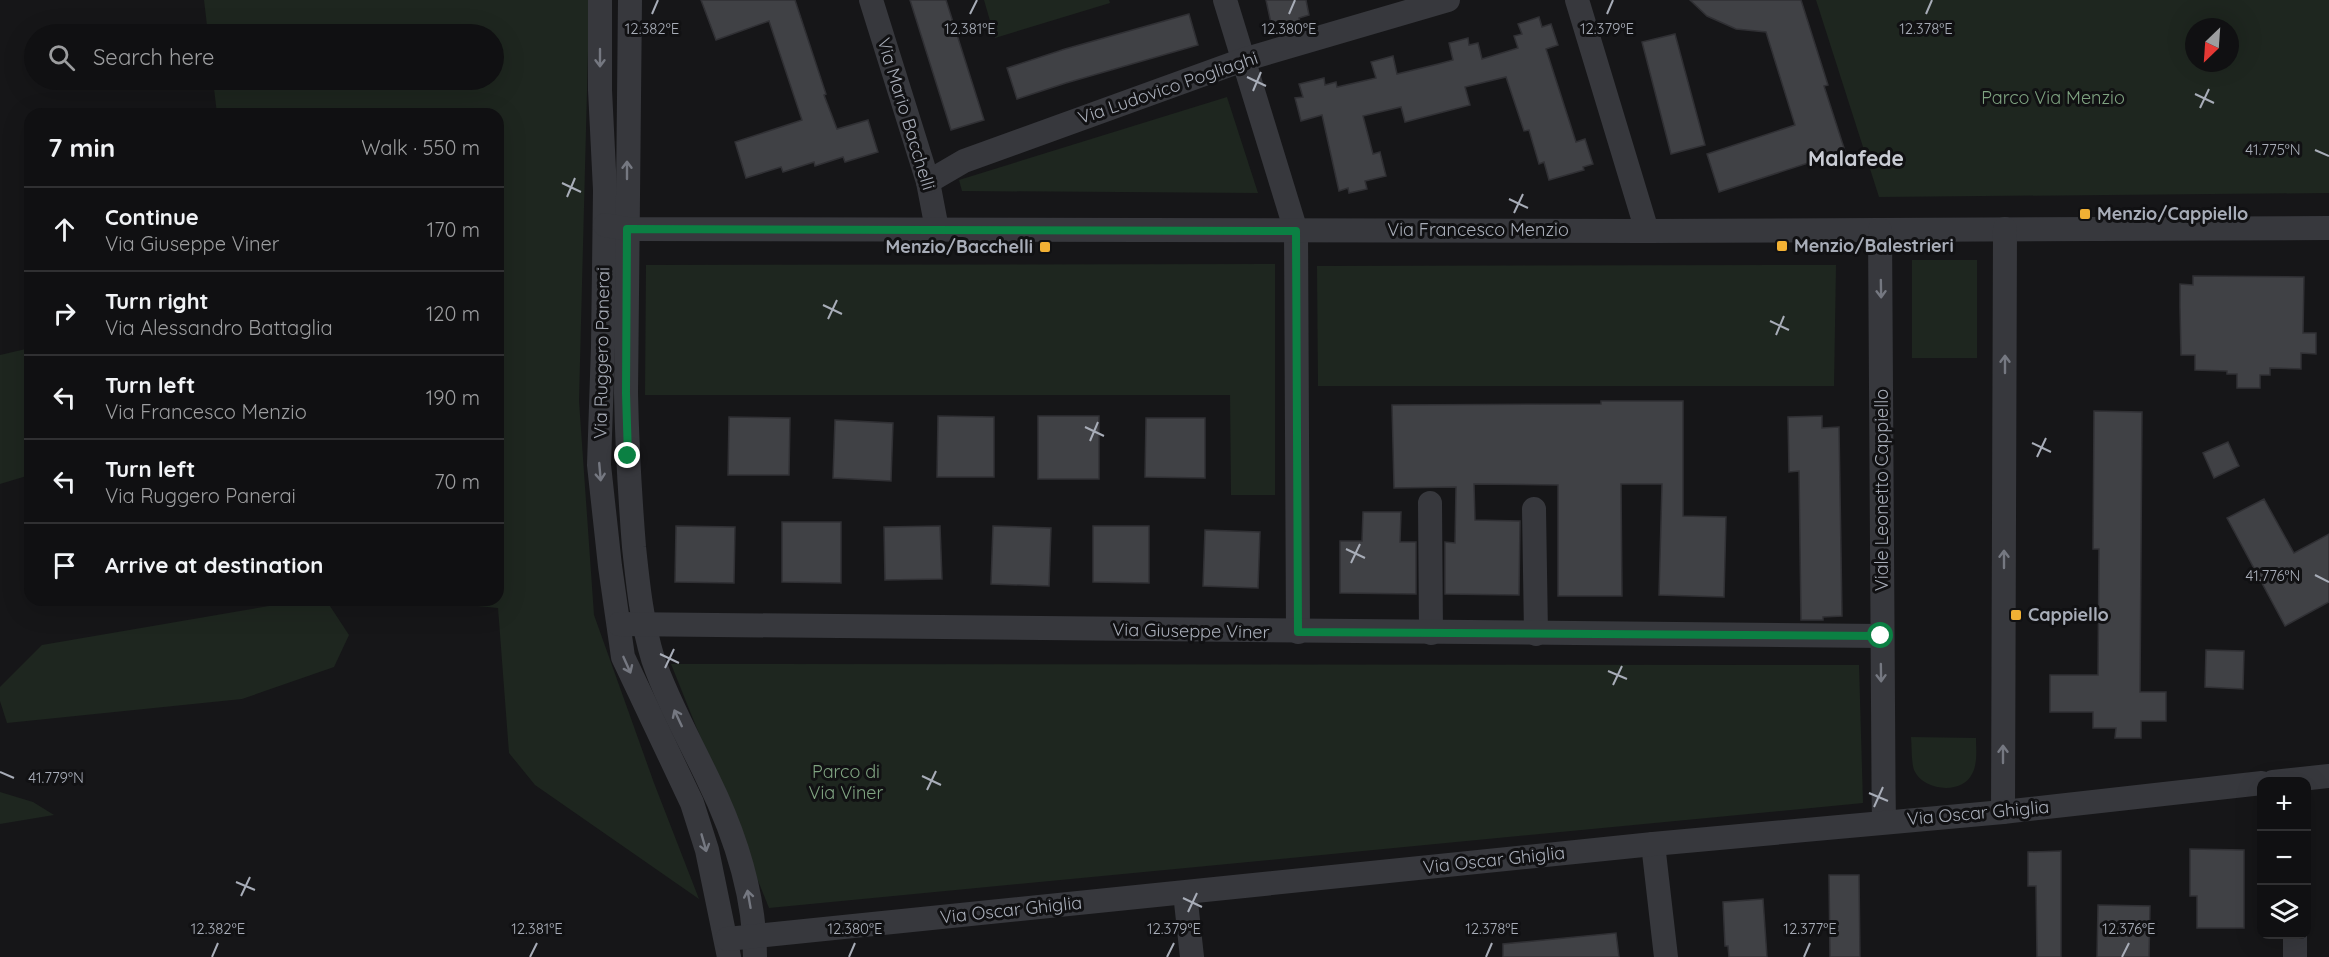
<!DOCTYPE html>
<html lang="en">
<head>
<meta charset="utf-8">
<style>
	:root { --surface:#101012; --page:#1e1e20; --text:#f1f3f6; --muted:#9c9d9f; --line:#303032 }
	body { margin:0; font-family:Quicksand,sans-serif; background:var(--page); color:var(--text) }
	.controls { position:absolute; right:18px; bottom:18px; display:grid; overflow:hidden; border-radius:12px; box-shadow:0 6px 24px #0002 }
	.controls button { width:54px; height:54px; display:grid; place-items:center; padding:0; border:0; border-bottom:2px solid var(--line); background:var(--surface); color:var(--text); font:30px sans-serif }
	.compass { position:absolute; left:2185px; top:18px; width:54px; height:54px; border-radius:50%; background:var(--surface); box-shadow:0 6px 24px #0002; rotate:205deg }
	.stop { position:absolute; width:18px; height:18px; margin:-14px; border:4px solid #0b8043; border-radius:50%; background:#fff }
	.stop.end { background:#0b8043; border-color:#fff; box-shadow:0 2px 6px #0008 }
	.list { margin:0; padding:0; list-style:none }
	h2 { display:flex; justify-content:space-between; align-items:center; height:78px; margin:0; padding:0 24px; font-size:26px }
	h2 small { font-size:20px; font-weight:400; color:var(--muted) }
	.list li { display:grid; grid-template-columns:39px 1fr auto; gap:18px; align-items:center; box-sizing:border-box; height:84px; padding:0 24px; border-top:2px solid var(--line) }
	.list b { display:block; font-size:22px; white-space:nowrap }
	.list p { margin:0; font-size:20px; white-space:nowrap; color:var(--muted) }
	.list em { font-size:20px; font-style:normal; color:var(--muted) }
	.icon { flex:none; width:33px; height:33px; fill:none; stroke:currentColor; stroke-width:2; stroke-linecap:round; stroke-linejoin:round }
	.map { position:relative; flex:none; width:2329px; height:957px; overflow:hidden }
	.search { position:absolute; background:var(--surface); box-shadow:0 6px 24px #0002; left:24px; top:24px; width:480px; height:66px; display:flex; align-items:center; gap:15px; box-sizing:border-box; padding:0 21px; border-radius:33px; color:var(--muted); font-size:22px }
	.panel { position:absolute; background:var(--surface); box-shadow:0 6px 24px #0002; left:24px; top:108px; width:480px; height:498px; border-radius:18px }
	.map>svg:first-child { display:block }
	.green { fill:#1e261f; fill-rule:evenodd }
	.building { fill:#404145; stroke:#303034; stroke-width:1.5 }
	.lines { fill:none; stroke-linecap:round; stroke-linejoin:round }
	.street { stroke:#37383d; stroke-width:24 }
	.oneway { stroke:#757881 }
	.route { stroke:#0b8043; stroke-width:8 }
	.ticks { fill:none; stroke:#a8adb8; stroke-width:2 }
	.poi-dot { fill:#f2b134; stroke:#111113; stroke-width:2 }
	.labels { text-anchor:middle; stroke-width:6; stroke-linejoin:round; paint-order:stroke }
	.street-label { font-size:18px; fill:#a8adb8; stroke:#111113 }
	.park-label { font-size:18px; fill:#7fa381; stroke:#111113 }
	.poi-label { font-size:18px; font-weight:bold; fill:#a8adb8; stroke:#111113; text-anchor:start }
	.quarter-label { font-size:21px; font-weight:bold; fill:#c9ccd4; stroke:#111113 }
	.ticks-label { font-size:15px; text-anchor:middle; fill:#a8adb8; stroke:#111113; stroke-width:6; stroke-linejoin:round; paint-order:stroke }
</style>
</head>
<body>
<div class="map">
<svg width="2329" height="957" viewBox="0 0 2329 957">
	<rect width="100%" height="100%" fill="#161618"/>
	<g class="green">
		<polygon points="204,0 588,0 589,13 579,401 594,615 654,783 699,899 535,785 509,753 498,608 415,600 498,600 498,114 217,114 213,80 494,80 494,34 208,34"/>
		<polygon points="984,0 1109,0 1110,3 995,38"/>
		<path d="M 1816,0 L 2329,0 L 2329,193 L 1879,197 ZM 2194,27 L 2230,27 L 2230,63 L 2194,63 Z"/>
		<polygon points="1227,97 1258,193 962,191 959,180"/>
		<rect x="1912" y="260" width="65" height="98"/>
		<polygon points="1275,264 1275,495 1231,495 1230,395 645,395 646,265"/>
		<polygon points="1836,265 1834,386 1318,386 1317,266"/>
		<polygon points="30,348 30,475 0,484 0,355"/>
		<polygon points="304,600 326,600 349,635 334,667 242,699 7,723 0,701 0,687 42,645"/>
		<polygon points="671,664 1859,665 1863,803 769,908"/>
		<path d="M 1911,737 L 1976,738 C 1976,749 1978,763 1972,774 C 1962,795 1923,791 1914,770 C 1911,761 1912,747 1911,737 Z"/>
		<polygon points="0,792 33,802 54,815 0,824"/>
	</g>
	<g class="building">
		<polygon points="701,0 795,0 826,94 824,95 837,129 868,120 878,152 845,162 843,157 815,166 814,162 783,172 781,167 746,178 735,142 802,120 769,21 716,40"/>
		<polygon points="910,0 946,0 984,120 951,130"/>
		<polygon points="1266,0 1306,0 1309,15 1299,18 1301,27 1283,32 1281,21 1271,23"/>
		<polygon points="1690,0 1801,0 1828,85 1824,86 1845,151 1719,192 1707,154 1795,125 1766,32 1736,29 1707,16"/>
		<polygon points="1189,14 1198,45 1066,83 1017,99 1007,68 1065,49"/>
		<polygon points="1539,17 1542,27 1551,24 1558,45 1546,49 1576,142 1585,139 1593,164 1583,167 1584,170 1549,180 1544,162 1539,164 1529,130 1524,131 1506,77 1465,87 1470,105 1405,122 1401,107 1363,116 1373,154 1380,152 1386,176 1365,181 1367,189 1349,193 1348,188 1339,191 1322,115 1301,121 1295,98 1303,97 1299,84 1324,78 1325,85 1336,82 1337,87 1376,78 1371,62 1393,56 1397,74 1438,64 1453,60 1449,43 1468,38 1469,45 1478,43 1482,59 1518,48 1514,36 1522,34 1518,24"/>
		<polygon points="1675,34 1705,145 1671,154 1642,42"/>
		<polygon points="2193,276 2304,277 2303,333 2316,333 2316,354 2301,353 2301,369 2270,368 2270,375 2260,375 2260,388 2237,388 2237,374 2227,374 2227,371 2195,370 2195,355 2181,355 2180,308 2180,284 2193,285"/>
		<polygon points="1601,401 1683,401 1683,516 1726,517 1724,597 1659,595 1662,484 1621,484 1622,596 1558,596 1558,485 1474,484 1475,520 1520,521 1519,595 1445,594 1445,542 1455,543 1456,487 1394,488 1392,405 1601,404"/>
		<polygon points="2094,411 2142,412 2140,692 2166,692 2166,721 2141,721 2141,738 2115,738 2116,728 2093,728 2093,712 2050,712 2050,675 2098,675 2099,549 2093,549"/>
		<polygon points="938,416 994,417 994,477 937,477"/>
		<rect x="1038" y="416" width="61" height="63"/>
		<polygon points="1822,416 1822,428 1839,427 1842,616 1823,617 1823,620 1801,620 1799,471 1789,472 1788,417"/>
		<polygon points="729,417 790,418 789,475 728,475"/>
		<polygon points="1146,418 1205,418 1205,478 1145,477"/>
		<polygon points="835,420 893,423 891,481 833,478"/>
		<polygon points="2228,442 2239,466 2214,478 2203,453"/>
		<polygon points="2264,499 2294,553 2329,534 2329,602 2285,626 2227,518"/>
		<polygon points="1363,512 1401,512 1400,542 1416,542 1416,594 1340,593 1340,541 1362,541"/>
		<polygon points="782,522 841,522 841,583 782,582"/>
		<polygon points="676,526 735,527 734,583 675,582"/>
		<polygon points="940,526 942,579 885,580 884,527"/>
		<polygon points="993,526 1051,528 1049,586 991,584"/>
		<polygon points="1093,526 1149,526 1149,583 1093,582"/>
		<polygon points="1205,530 1260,532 1258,588 1203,586"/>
		<polygon points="2206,650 2244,651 2243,689 2205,687"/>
		<polygon points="2190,849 2244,850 2244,928 2197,928 2197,896 2190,896"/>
		<polygon points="2061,851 2061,957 2037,957 2036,886 2028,886 2028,852"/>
		<polygon points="1829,875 1859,875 1860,957 1830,957"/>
		<polygon points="1763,899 1767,957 1729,957 1728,946 1725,946 1723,902"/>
		<polygon points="2098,905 2150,906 2149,957 2097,957"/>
		<polygon points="1616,933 1619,957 1503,957 1503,944"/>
	</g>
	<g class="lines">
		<g class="street">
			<polyline points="600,0 600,90 605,190 603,347 599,465 610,566 623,657 692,803 707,850 729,957"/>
			<path d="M 630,0 L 626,393 C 627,445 630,496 634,547 C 638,585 642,623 653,659 C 667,700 689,739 708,779 C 735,834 755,895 755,957"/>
			<polyline points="871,0 928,182 937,229"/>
			<polyline points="1225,0 1296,231 1298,632"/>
			<polyline points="1577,0 1647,231"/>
			<polyline points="928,182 964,161 1243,60 1448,0"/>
			<polyline points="605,225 627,229 1647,231 2329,228"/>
			<path d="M 1880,230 C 1883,428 1881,625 1884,822"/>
			<polyline points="1430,503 1431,633"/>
			<polyline points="1534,509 1536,634"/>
			<polyline points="619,624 1881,636"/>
			<polyline points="2273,782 2329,776"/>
			<polyline points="2003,812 2005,229"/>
			<polyline points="1653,844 1666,957"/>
			<polyline points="1185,893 1192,957"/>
			<polyline points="727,939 1653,844 2003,812 2262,783"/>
			<polyline points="2295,957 2295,934"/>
		</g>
	</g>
	<defs><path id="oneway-shaft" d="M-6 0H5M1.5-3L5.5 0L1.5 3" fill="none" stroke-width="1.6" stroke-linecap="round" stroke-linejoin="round" transform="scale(1.5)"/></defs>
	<g class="oneway">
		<use href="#oneway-shaft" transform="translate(600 58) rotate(90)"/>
		<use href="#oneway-shaft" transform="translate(627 170) rotate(-90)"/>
		<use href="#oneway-shaft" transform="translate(1881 289) rotate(89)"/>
		<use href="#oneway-shaft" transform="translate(2005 364) rotate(-90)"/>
		<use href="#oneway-shaft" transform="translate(600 472) rotate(85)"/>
		<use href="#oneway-shaft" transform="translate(2004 559) rotate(-90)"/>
		<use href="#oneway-shaft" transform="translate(627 665) rotate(66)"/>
		<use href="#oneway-shaft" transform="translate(1881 673) rotate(89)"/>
		<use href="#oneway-shaft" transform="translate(678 718) rotate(-115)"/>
		<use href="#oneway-shaft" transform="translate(2003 754) rotate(-90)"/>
		<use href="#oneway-shaft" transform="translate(704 843) rotate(74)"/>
		<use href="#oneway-shaft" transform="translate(749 899) rotate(-100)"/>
	</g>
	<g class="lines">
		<polyline class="route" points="628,456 626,393 627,229 1296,231 1298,632 1881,636"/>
	</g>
	<path class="ticks" d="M 652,14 L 658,0M 970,14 L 977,0M 1289,14 L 1295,0M 1607,14 L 1613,0M 1926,14 L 1932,0M 1247,77 L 1266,86M 1253,91 L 1261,72M 2195,94 L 2214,103M 2200,108 L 2209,89M 2315,150 L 2329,156M 562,183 L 581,192M 567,197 L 575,178M 1509,199 L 1528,208M 1514,213 L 1523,194M 823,305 L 842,314M 828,319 L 837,300M 1770,321 L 1789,330M 1776,335 L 1784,316M 1085,427 L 1104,436M 1090,441 L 1098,422M 2032,443 L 2051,452M 2037,457 L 2046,438M 1346,549 L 1365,558M 1351,563 L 1360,544M 2315,575 L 2329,582M 660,654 L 679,663M 665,668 L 674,649M 1608,671 L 1627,679M 1613,685 L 1622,666M 0,772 L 14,778M 922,776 L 941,785M 927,790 L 936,771M 1869,793 L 1888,801M 1874,807 L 1883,787M 236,882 L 255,890M 241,896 L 250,877M 1183,898 L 1202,907M 1188,912 L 1197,893M 212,957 L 218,943M 530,957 L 537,943M 849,957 L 855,943M 1167,957 L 1174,943M 1486,957 L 1492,943M 1804,957 L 1810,943M 2122,957 L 2129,943"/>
	<g class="poi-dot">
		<rect x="2079" y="208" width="12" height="12" rx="3"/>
		<rect x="1776" y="240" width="12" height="12" rx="3"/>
		<rect x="1039" y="241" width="12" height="12" rx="3"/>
		<rect x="2010" y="609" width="12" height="12" rx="3"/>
	</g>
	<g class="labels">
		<g class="street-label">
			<text transform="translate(1168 88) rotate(-19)" y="6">Via Ludovico Pogliaghi</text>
			<text transform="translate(906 114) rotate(73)" y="6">Via Mario Bacchelli</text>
			<text x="1478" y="236">Via Francesco Menzio</text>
			<text transform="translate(602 353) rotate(-89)" y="6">Via Ruggero Panerai</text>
			<text transform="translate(1882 490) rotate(-90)" y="6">Viale Leonetto Cappiello</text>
			<text transform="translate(1191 631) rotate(1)" y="6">Via Giuseppe Viner</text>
			<text transform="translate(1978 813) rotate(-5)" y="6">Via Oscar Ghiglia</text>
			<text transform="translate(1494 860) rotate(-6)" y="6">Via Oscar Ghiglia</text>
			<text transform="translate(1011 910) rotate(-6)" y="6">Via Oscar Ghiglia</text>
		</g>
		<g class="park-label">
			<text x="2053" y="104">Parco Via Menzio</text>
			<text x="846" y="778">Parco di<tspan x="846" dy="21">Via Viner</tspan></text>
		</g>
		<g class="poi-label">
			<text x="2097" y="220">Menzio/Cappiello</text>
			<text x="1794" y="252">Menzio/Balestrieri</text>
			<text x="1033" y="253" text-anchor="end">Menzio/Bacchelli</text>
			<text x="2028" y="621">Cappiello</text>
		</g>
		<g class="quarter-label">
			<text x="1856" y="166">Malafede</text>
		</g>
	</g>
	<g class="ticks-label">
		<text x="652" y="34">12.382°E</text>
		<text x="970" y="34">12.381°E</text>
		<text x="1289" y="34">12.380°E</text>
		<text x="1607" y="34">12.379°E</text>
		<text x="1926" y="34">12.378°E</text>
		<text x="2273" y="155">41.775°N</text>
		<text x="2273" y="581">41.776°N</text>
		<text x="56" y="783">41.779°N</text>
		<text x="218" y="934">12.382°E</text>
		<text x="537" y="934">12.381°E</text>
		<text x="855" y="934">12.380°E</text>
		<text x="1174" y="934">12.379°E</text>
		<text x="1492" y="934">12.378°E</text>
		<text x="1810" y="934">12.377°E</text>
		<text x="2129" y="934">12.376°E</text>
	</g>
</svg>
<div class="controls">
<button>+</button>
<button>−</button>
<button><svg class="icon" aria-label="layers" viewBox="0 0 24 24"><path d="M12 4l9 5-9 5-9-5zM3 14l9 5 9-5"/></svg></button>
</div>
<svg class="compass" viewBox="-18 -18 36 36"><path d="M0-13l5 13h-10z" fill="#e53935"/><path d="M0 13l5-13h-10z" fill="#9c9d9f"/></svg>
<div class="stop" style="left:1881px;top:636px"></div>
<div class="stop end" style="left:628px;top:456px"></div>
<div class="search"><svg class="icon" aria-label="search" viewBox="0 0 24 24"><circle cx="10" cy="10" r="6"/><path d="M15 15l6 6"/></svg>Search here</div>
<section class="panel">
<h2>7 min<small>Walk · 550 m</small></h2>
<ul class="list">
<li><svg class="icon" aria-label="ahead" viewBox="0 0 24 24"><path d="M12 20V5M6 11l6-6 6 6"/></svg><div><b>Continue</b><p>Via Giuseppe Viner</p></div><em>170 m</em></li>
<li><svg class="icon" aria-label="right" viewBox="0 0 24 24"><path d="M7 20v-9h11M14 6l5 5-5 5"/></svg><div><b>Turn right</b><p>Via Alessandro Battaglia</p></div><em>120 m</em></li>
<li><svg class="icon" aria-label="left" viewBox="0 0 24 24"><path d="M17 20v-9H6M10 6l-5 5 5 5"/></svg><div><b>Turn left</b><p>Via Francesco Menzio</p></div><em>190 m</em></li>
<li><svg class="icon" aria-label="left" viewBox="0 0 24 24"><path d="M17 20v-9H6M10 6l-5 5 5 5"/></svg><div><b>Turn left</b><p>Via Ruggero Panerai</p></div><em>70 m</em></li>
<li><svg class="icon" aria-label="arrive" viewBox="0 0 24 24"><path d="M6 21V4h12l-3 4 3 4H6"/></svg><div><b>Arrive at destination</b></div></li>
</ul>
</section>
</div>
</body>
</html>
